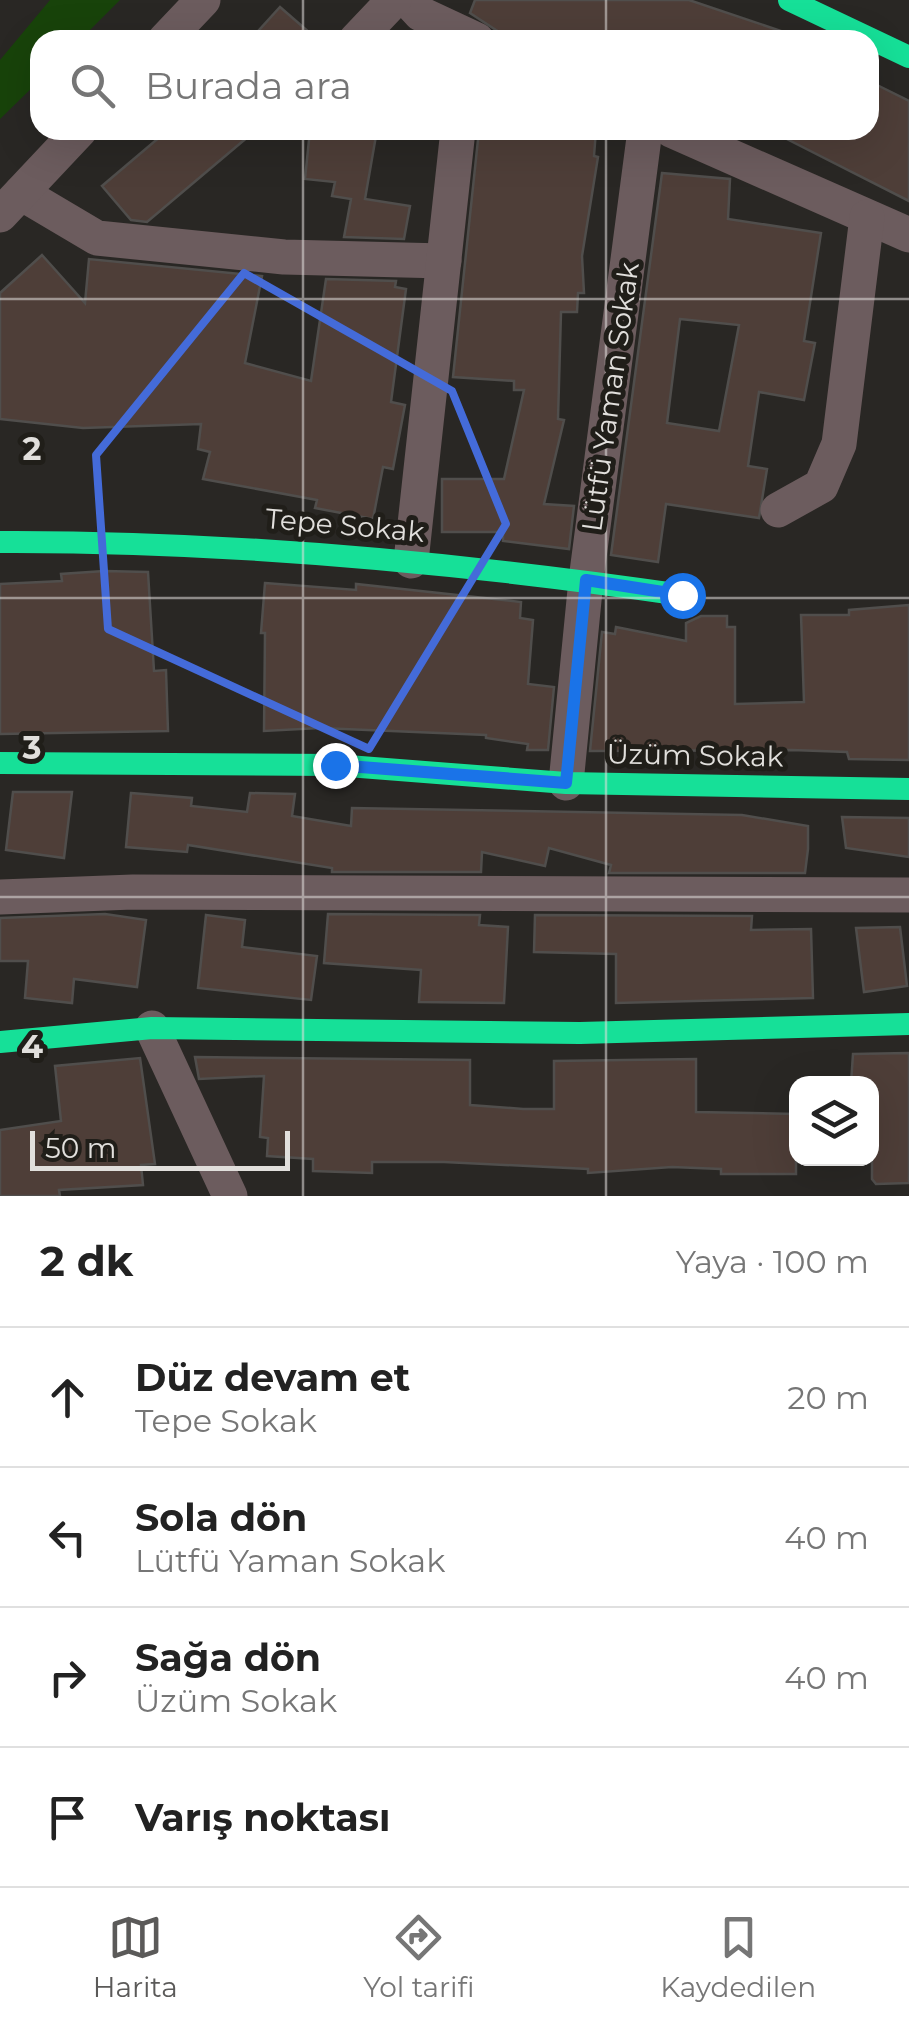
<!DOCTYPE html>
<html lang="tr">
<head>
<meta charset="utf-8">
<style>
	:root { --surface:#fff; --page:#f2f2f2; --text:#222; --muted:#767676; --line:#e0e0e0; --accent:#5b5a59 }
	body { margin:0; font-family:Montserrat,sans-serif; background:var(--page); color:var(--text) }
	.controls { position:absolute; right:30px; bottom:30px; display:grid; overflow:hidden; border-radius:20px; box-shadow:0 10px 40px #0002 }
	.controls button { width:90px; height:90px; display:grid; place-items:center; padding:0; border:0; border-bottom:2px solid var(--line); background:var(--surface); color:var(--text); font:50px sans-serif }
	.scale { position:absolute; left:30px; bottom:25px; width:260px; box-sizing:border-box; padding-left:10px; border:5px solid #e1dfdc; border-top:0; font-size:28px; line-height:35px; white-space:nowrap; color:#e1dfdc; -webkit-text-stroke:8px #201e19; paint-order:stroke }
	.stop { position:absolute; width:30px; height:30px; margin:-22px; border:8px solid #1a73e8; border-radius:50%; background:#fff }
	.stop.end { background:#1a73e8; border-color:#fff; box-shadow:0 2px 10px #0008 }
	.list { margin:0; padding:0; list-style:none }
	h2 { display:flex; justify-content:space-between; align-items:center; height:130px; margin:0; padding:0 40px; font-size:42px }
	h2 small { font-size:32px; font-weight:400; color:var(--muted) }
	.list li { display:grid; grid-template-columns:65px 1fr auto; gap:30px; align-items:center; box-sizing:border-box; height:140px; padding:0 40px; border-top:2px solid var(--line) }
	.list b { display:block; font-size:38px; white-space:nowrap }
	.list p { margin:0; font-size:32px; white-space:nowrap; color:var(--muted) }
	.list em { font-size:32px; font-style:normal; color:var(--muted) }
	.icon { flex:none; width:55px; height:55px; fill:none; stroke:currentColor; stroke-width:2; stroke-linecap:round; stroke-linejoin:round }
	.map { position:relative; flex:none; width:909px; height:1196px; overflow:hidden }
	.search { position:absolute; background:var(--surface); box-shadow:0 10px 40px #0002; left:30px; right:30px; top:30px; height:110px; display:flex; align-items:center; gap:25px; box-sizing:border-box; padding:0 35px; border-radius:30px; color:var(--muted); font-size:38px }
	.sheet { height:690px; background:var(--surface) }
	nav { display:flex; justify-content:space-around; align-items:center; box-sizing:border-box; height:140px; border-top:2px solid var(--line); background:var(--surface); font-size:28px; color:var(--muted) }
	nav a { display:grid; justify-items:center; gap:5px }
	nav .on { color:var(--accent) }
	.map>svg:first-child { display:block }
	.green { fill:#18430a }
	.building { fill:#4e3e38; stroke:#504e4c; stroke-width:2.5; fill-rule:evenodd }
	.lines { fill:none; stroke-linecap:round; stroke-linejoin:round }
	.street { stroke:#6c5c5e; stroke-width:35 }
	.fast { stroke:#16e098; stroke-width:22 }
	.route { stroke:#1a73e8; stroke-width:12 }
	.marked { fill:none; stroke:#446bd9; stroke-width:8; stroke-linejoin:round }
	.grid { fill:none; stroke:#e1dfdc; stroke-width:2.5; stroke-opacity:0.55 }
	.labels { text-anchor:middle; stroke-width:10; stroke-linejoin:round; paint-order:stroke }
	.street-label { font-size:28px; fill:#e1dfdc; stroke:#201e19 }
	.grid-label { font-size:32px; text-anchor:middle; font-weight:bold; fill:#e1dfdc; stroke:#201e19; stroke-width:10; stroke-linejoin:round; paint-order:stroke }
</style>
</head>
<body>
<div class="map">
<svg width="909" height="1196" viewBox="0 0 909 1196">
	<rect width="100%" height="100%" fill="#292724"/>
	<polygon class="green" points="50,0 120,0 80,40 40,40 40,80 0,119 0,60"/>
	<g class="building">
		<polygon points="475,0 689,0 793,35 792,40 511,40 470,13"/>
		<polygon points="280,7 318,40 250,40"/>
		<polygon points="869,81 909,101 909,201 769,130 869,130"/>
		<polygon points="168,130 256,130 147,222 131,220 102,186"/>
		<polygon points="310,130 377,130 365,199 410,206 404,239 344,237 351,199 332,196 335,182 305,179"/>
		<polygon points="479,130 596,130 594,156 598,157 582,256 584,293 578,293 577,312 561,312 558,419 564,420 544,504 574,506 569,549 503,541 503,532 442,532 442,479 504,479 524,390 514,390 514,381 453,377"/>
		<path d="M 662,173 L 730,179 L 728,219 L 821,233 L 804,341 L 815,343 L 804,400 L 759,392 L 748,466 L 767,469 L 759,518 L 666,504 L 658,562 L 611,555 ZM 680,319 L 739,325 L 719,431 L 667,423 Z"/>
		<polygon points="42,255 85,303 89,259 262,276 245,363 311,381 326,279 396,281 395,287 406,289 391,402 405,405 393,469 383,467 373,519 315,508 317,500 203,479 210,452 198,449 201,424 83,428 0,419 0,293"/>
		<polygon points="104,571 148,572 154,671 166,670 168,731 0,734 0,584 62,581 61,574"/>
		<polygon points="265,583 356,590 356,584 521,602 520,618 533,620 528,684 554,687 548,750 527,750 528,744 486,738 486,735 320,728 264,731 265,633 261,633"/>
		<polygon points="909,605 909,760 849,759 847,752 792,750 590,751 602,632 615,634 616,627 686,641 686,623 701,616 727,616 727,627 735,627 735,704 804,702 801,615 849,615 849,610"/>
		<polygon points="13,792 72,792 64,858 6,850"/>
		<polygon points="131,793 192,798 191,806 247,812 250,793 295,794 292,816 351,826 352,808 742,815 808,826 808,849 805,873 609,873 611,865 549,848 545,866 482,852 481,872 332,872 332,868 188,845 187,852 126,847"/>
		<polygon points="842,817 909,818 909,857 846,848"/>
		<polygon points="105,914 146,920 137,987 74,979 72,1003 25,998 28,961 0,961 0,918"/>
		<polygon points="328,914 480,915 479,925 508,927 504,1003 419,1002 421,970 324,963"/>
		<polygon points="206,915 245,920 242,947 317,956 311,1000 198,988"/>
		<polygon points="535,915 752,916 751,930 811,929 813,998 616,1003 616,954 534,952"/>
		<polygon points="900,927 907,986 864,992 856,928"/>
		<polygon points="909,1053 909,1183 876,1184 872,1179 872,1084 851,1084 853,1054"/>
		<polygon points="195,1057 470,1060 470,1105 523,1109 554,1109 554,1061 696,1059 696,1112 796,1114 796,1174 721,1174 721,1169 672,1167 588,1173 588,1169 444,1162 372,1162 372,1173 313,1171 313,1159 267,1156 268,1138 260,1137 264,1076 199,1079"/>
		<polygon points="140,1058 155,1164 141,1165 143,1185 59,1190 60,1196 0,1196 0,1130 61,1121 55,1066"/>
	</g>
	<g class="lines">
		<g class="street">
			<polyline points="408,0 421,14 477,40"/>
			<polyline points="165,40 203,0"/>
			<polyline points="356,40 394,0"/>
			<polyline points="671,130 909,235"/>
			<polyline points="21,193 97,238 284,257 444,261"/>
			<polyline points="0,215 80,130"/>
			<polyline points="778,510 821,486 839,444 867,217"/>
			<polyline points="411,561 458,130"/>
			<polyline points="566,783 586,580 645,130"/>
			<polyline points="0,897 133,892 909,895"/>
			<polyline points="152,1028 230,1196"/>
		</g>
		<g class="fast">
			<polyline points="789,0 909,57"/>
			<path d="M 0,542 C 229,541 455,562 682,595"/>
			<polyline points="0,763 335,765 566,783 909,789"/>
			<polyline points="0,1042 152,1028 580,1033 909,1024"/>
		</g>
	</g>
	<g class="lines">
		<polyline class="route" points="335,765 566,783 586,580 682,595"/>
	</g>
	<path class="marked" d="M 244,273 L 452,391 L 506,524 L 369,749 L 108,629 L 96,455 Z"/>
	<path class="grid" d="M 303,0 L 303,40M 606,0 L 606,40M 303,130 L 303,1196M 606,130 L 606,1196M 0,299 L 909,299M 0,598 L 909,598M 0,897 L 909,897"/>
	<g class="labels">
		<g class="street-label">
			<text transform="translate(610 397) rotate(-82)" y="10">Lütfü Yaman Sokak</text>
			<text transform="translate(345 525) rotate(5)" y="10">Tepe Sokak</text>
			<text transform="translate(695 755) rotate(1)" y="10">Üzüm Sokak</text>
		</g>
	</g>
	<g class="grid-label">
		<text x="32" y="460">2</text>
		<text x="32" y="759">3</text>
		<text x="32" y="1058">4</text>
	</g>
</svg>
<div class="controls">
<button><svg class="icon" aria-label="layers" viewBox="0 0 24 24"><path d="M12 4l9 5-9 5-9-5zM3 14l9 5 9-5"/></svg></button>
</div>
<div class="scale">50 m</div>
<div class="stop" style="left:682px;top:595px"></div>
<div class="stop end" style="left:335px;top:765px"></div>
<div class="search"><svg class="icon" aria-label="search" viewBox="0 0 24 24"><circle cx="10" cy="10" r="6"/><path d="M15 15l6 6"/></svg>Burada ara</div>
</div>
<section class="sheet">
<h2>2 dk<small>Yaya · 100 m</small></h2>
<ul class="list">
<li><svg class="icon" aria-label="ahead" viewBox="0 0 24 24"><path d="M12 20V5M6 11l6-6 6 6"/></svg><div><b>Düz devam et</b><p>Tepe Sokak</p></div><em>20 m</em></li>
<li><svg class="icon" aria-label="left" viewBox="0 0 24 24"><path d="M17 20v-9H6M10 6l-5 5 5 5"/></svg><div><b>Sola dön</b><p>Lütfü Yaman Sokak</p></div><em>40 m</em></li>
<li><svg class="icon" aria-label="right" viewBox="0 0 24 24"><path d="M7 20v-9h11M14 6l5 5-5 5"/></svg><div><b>Sağa dön</b><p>Üzüm Sokak</p></div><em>40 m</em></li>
<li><svg class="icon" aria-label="arrive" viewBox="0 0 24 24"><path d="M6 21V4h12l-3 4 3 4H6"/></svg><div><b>Varış noktası</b></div></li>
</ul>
</section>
<nav>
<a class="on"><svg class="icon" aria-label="map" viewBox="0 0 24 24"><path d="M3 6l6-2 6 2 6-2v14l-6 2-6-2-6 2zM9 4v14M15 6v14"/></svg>Harita</a>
<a><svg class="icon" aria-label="directions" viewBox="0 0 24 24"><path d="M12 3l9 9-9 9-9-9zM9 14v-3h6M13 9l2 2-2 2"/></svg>Yol tarifi</a>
<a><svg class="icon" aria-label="saved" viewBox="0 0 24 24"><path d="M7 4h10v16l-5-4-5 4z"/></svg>Kaydedilen</a>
</nav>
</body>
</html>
